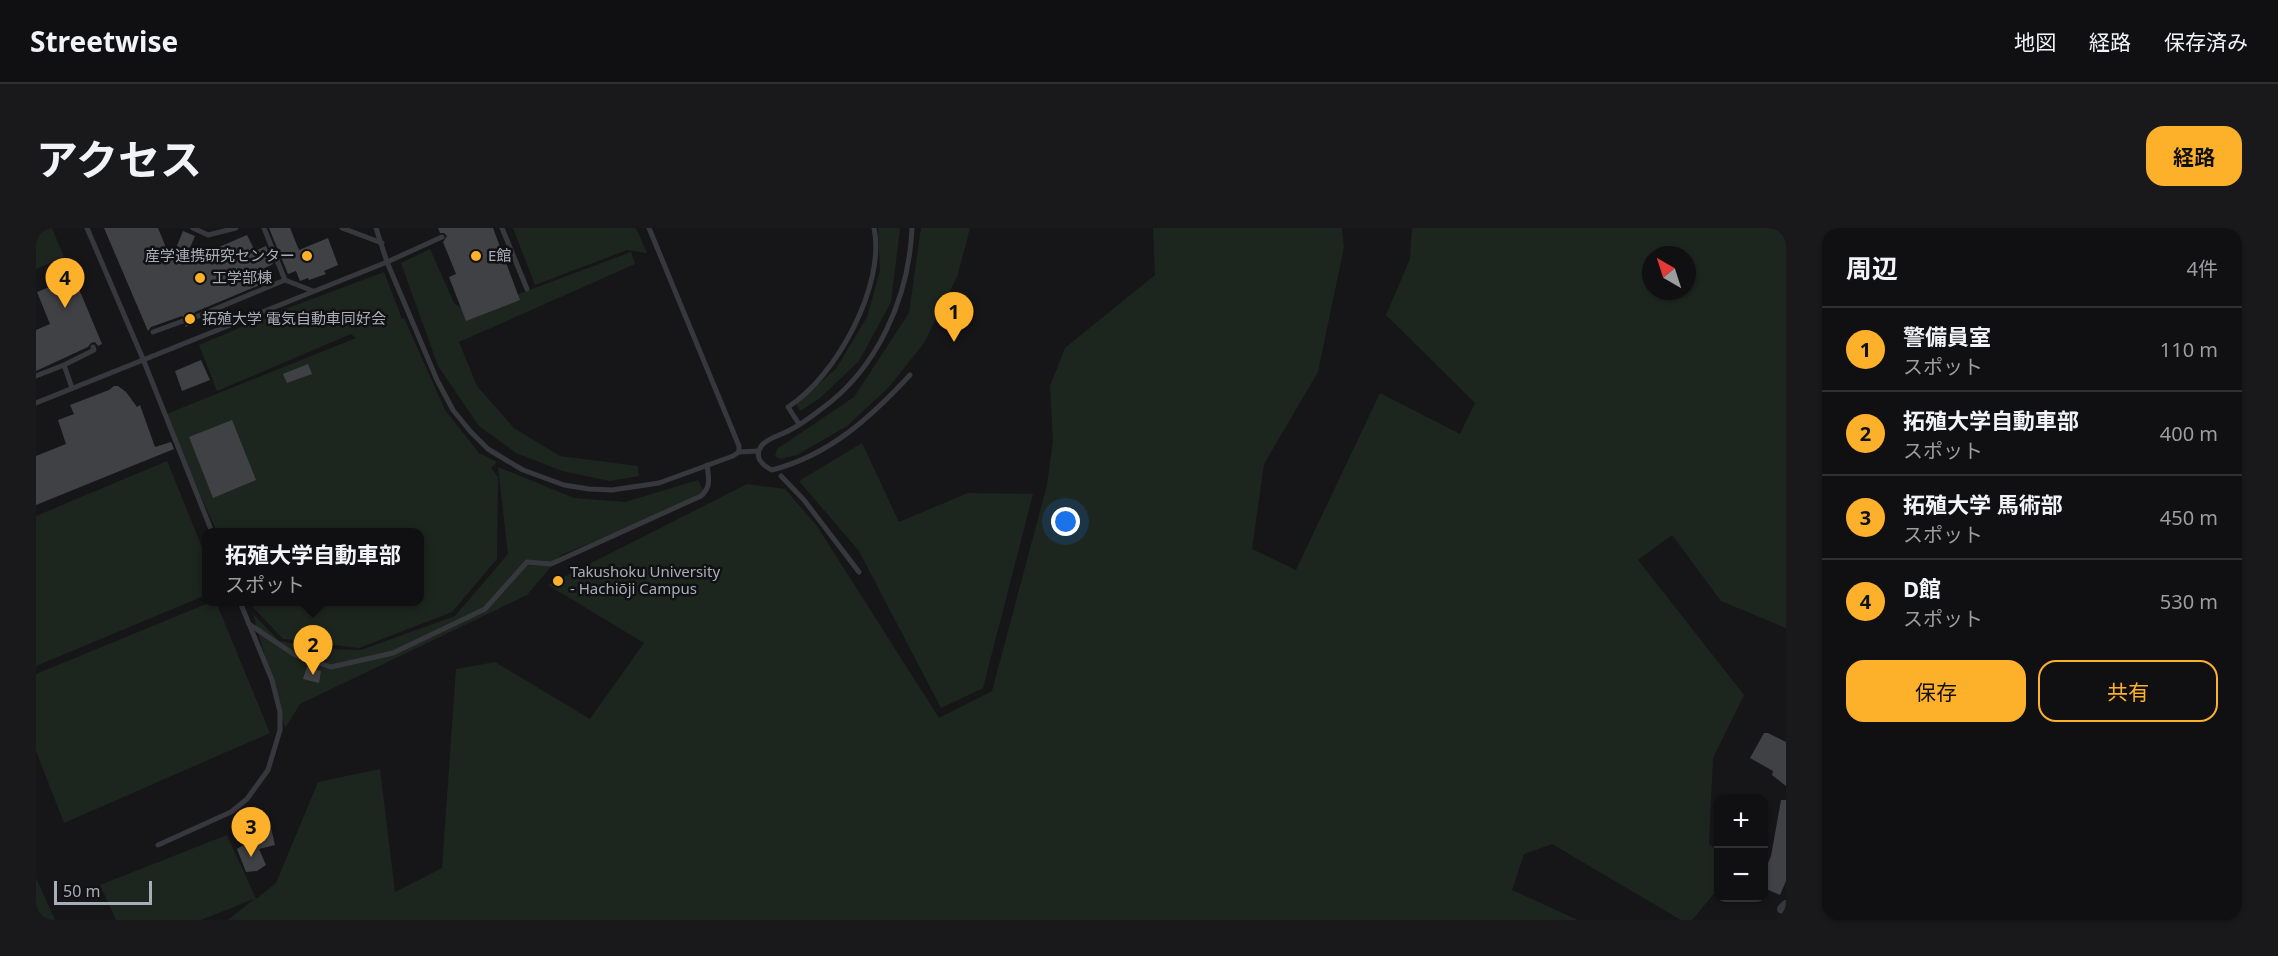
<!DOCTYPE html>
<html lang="ja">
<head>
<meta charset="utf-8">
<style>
	:root { --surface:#101012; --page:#19191b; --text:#f1f3f6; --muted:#9c9d9f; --line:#303032; --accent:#fdb029 }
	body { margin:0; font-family:"Noto Sans","Noto Sans JP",sans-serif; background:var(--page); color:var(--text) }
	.controls { position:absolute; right:18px; bottom:18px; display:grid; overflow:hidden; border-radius:12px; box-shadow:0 2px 4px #0004 }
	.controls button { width:54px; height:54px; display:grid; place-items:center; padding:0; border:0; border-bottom:2px solid var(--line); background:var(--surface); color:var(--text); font:30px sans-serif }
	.compass { position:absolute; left:1606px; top:18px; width:54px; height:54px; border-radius:50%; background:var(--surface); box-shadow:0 2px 4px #0004; rotate:321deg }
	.scale { position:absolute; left:18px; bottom:15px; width:98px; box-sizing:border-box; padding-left:6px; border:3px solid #a7adb9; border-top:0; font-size:16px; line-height:21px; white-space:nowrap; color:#a7adb9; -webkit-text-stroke:4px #111113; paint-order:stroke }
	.you { position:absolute; left:1030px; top:294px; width:21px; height:21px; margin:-15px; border:4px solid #fff; border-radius:50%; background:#1a73e8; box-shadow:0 0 0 9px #1a73e833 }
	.badge { display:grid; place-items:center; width:39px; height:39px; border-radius:50%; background:var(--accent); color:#111; font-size:20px; font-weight:700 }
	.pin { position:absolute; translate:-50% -50px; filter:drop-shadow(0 2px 3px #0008) }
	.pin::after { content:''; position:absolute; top:32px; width:21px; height:18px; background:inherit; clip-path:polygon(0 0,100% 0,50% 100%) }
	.popup { position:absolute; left:166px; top:300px; width:222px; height:78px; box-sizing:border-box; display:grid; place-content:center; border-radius:12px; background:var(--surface); filter:drop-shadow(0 2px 4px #0005); font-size:20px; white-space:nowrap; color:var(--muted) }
	.popup b { font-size:22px; color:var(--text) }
	.popup::after { content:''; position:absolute; left:50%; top:100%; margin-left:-12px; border:12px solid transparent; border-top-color:var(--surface) }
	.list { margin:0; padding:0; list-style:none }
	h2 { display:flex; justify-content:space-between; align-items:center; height:78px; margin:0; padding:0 24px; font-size:26px }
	h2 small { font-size:20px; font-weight:400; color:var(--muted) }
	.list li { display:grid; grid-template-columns:39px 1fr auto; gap:18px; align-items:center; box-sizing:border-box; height:84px; padding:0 24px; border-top:2px solid var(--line) }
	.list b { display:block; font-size:22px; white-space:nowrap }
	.list p { margin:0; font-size:20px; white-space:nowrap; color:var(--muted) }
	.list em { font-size:20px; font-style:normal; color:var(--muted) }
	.actions { display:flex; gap:12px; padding:18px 24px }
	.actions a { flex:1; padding:14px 0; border:2px solid var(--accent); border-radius:18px; text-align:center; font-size:21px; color:var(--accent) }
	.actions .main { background:var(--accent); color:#111 }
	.map { position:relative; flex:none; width:1750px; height:692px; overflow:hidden; border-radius:18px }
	header { display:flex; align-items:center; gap:36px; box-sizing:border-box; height:84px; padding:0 30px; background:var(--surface); border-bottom:2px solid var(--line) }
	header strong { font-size:28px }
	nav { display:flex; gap:33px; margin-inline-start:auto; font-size:21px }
	.intro { display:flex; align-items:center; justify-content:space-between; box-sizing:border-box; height:144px; padding:0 36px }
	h1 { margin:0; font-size:42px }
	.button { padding:15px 27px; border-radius:18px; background:var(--accent); color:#111; font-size:21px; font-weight:700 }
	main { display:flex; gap:36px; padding:0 36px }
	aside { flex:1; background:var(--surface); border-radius:18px; box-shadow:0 2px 4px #0004 }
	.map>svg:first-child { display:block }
	.green { fill:#1d261e; fill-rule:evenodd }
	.building { fill:#404145 }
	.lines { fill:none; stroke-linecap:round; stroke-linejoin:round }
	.lane { stroke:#36383d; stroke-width:5 }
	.street { stroke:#36383d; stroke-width:10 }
	.poi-dot { fill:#fdb029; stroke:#111113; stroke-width:2 }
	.labels { text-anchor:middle; stroke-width:5; stroke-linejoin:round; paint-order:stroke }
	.poi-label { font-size:15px; fill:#a7adb9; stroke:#111113; text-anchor:start }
</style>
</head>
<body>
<header>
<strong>Streetwise</strong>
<nav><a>地図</a><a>経路</a><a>保存済み</a></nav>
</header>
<div class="intro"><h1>アクセス</h1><a class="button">経路</a></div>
<main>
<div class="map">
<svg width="1750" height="692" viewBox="0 0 1750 692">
	<rect width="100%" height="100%" fill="#161618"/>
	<g class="green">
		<polygon points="0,0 16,0 28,29 0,41"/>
		<polygon points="477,0 600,0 611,25 591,22 499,57"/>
		<polygon points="842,0 864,0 855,74 823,133 784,170 764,183 760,175 800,141 831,89 844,43"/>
		<polygon points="885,0 934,0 921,49 888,115 853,159 811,198 761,227 744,231 739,228 741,221 818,169 873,85"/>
		<path d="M 1117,0 L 1306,0 L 1308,19 L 1282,144 L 1228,236 L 1216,321 L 1260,342 L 1344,165 L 1424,206 L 1439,175 L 1350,87 L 1374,31 L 1376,0 L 1750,0 L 1750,400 L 1685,373 L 1636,307 L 1602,332 L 1708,467 L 1677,530 L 1673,616 L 1682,622 L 1682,661 L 1656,692 L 1645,692 L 1516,616 L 1488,626 L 1476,662 L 1542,692 L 192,692 L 218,671 L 165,692 L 80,692 L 64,657 L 191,607 L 220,671 L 240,655 L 282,554 L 344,541 L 359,664 L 406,640 L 420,441 L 459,434 L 554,491 L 608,415 L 512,357 L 711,256 L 749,261 L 781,298 L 903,490 L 956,463 L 1011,257 L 1017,213 L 1014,158 L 1029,120 L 1119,47 ZM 1615,27 L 1651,27 L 1651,63 L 1615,63 Z"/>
		<polygon points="394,21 418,75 432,85 595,24 599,36 423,114 441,158 478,200 524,228 602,238 603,248 574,253 526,243 480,225 443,198 402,138 365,35"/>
		<polygon points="348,44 366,91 368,90 409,182 443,225 461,234 455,240 462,249 461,331 416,384 323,420 247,411 212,374 383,374 383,304 181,304 128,187 320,110 315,106 181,163 163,117 244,83"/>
		<polygon points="826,215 863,294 932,265 997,266 947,460 905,480 823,323 763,253"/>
		<polygon points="131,233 170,329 170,367 0,438 0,288"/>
		<polygon points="462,239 538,270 589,274 662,252 670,268 525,327 491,367 264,476 249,500 217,386 243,413 290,421 325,422 419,388 472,326"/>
		<polygon points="175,374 180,374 234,505 28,595 0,523 0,446"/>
		<polygon points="0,650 19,692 0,692"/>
	</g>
	<g class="building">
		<polygon points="68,0 122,0 135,32 147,3 159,8 148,34 211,7 219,23 230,18 237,36 225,42 231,54 159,84 155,90 161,94 149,99 152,92 146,88 115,99 112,103"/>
		<polygon points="233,0 254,0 263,22 292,10 302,37 288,43 290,46 273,52 272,50 264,53 260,43 252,46"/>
		<polygon points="402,0 457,0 484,72 430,93 413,49 420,46 407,14 411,8 408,5 404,5"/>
		<polygon points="38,49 66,116 62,118 59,114 55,115 52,119 0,143 0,102 14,96 1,64"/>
		<polygon points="165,132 174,152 146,163 139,143"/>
		<polygon points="272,136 276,146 251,155 247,146"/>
		<polygon points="78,158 82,158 90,164 101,179 104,177 119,219 135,214 138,221 0,277 0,228 30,216 22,192 38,186 34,177 73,162"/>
		<polygon points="196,192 220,252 177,270 153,209"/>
		<polygon points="271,439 285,443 283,455 267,451"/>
		<polygon points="1728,505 1732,505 1750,514 1750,558 1736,547 1737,543 1714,530"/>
		<polygon points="1745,572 1750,572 1750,653 1744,667 1728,660 1728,644 1735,628"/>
		<polygon points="232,587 239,617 223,621 230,637 221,643 210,644 201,621 212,614 205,597"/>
	</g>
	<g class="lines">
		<g class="lane">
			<polyline points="51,0 107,131 176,304"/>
			<polyline points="157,0 172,7 200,0"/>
			<polyline points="228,0 249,52 277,63"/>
			<polyline points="306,0 346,15"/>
			<polyline points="340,0 351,34 401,152 417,182 434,203 452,221 470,232 487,242 528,257 553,261 576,262 623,255 697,228 703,224 703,218 613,0"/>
			<polyline points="466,0 491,61"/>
			<polyline points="160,89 249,52"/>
			<polyline points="117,104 147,93"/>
			<polyline points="28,137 58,122 57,119"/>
			<path d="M 874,147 C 835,189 794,227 736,242 C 726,237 717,229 726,217 C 732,210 745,207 754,202 C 764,197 775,189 784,182 C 842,141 873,69 876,0"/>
			<polyline points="0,148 28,137 36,160"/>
			<polyline points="0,175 351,34 406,9"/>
			<path d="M 763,196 L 752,179 C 800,149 850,57 838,0"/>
			<polyline points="703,224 722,223"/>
			<polyline points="745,248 768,272 823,344"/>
			<path d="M 213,396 L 259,427 L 295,439 L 357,425 L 449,381 L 491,334 L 515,336 L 665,268 C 675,259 673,251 671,237"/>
			<polyline points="122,617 195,584 211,571 232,542 244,502 244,484 236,452 204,374"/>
		</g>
		<polyline class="street" points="1746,681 1750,677"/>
	</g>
	<g class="poi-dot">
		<circle cx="271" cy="28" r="6"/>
		<circle cx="440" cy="28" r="6"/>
		<circle cx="164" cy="50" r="6"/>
		<circle cx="154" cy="91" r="6"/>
		<circle cx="522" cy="353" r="6"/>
	</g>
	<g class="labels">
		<g class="poi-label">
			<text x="259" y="33" text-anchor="end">産学連携研究センター</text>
			<text x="452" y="33">E館</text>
			<text x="176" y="55">工学部棟</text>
			<text x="166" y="96">拓殖大学 電気自動車同好会</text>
			<text x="534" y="349">Takushoku University<tspan x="534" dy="17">- Hachiōji Campus</tspan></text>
		</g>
	</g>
</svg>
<div class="controls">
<button>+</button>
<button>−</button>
</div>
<svg class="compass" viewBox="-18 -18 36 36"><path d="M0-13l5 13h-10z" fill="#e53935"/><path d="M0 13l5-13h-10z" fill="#9c9d9f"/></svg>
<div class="scale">50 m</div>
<div class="you"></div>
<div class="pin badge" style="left:918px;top:114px">1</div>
<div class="pin badge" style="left:277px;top:447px">2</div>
<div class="popup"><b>拓殖大学自動車部</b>スポット</div>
<div class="pin badge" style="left:215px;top:629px">3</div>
<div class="pin badge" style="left:29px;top:80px">4</div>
</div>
<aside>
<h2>周辺<small>4件</small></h2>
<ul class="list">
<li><span class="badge">1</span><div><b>警備員室</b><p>スポット</p></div><em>110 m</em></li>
<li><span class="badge">2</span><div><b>拓殖大学自動車部</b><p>スポット</p></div><em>400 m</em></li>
<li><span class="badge">3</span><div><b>拓殖大学 馬術部</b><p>スポット</p></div><em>450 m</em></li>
<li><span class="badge">4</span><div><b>D館</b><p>スポット</p></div><em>530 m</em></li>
</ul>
<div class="actions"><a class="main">保存</a><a>共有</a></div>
</aside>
</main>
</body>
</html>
